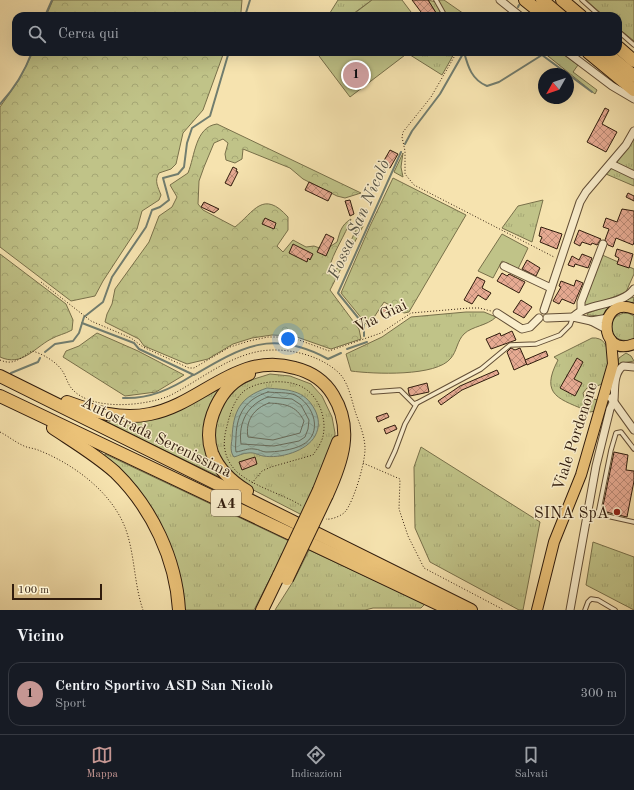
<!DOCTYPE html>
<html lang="it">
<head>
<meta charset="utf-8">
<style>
	:root { --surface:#171b24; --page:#20242c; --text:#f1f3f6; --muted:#9ea1a6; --line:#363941; --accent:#c59692 }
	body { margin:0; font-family:"Old Standard TT",serif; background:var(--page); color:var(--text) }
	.compass { position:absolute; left:538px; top:68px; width:36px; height:36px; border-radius:50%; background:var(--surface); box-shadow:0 4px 16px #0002; rotate:230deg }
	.scale { position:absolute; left:12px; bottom:10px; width:90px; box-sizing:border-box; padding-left:4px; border:2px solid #301c0d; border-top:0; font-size:11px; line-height:14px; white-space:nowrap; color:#301c0d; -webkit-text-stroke:3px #f9edcb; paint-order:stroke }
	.you { position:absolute; left:288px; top:339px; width:14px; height:14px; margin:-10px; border:3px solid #fff; border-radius:50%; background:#1a73e8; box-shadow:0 0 0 6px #1a73e833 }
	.badge { display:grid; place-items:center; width:26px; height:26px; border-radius:50%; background:var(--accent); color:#111; font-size:13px; font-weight:700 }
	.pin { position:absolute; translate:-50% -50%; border:2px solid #fff; box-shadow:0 1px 4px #0006 }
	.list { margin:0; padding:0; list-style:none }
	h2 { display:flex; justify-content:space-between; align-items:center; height:52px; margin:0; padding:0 16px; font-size:17px }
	h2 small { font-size:13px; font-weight:400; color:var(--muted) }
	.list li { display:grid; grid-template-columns:26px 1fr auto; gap:12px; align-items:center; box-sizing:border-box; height:64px; margin:0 8px 8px; padding:0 8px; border:1px solid var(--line); border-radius:12px }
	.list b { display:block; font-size:15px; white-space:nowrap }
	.list p { margin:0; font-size:13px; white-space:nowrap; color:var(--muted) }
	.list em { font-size:13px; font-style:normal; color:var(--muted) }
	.icon { flex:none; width:22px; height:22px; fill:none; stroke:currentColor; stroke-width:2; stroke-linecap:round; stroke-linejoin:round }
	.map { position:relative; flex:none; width:634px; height:610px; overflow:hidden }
	.search { position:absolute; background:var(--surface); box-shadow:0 4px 16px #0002; left:12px; right:12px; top:12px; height:44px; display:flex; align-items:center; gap:10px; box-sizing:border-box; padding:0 14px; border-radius:12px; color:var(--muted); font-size:15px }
	.sheet { height:124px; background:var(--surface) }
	nav { display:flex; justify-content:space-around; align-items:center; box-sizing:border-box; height:56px; border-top:1px solid var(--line); background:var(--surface); font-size:11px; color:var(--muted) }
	nav a { display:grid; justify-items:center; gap:2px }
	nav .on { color:var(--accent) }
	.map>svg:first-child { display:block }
	.grass { fill:url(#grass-tufts); stroke:#78704a }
	.forest { fill:url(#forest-crowns); stroke:#78704a }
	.garden { fill:#c0c388; stroke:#78704a }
	.water { fill:url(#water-waves); stroke:#717d6f }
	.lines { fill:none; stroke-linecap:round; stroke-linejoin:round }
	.shore { stroke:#666c5e; stroke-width:1 }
	.stream { stroke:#717d6f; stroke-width:2 }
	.building { fill:url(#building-cross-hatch); stroke:#301c0d }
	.lane-casing { stroke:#624e36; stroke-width:5.5 }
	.street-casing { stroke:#624e36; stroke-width:9 }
	.primary-casing { stroke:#301c0d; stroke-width:12 }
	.highway-casing { stroke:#301c0d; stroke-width:14 }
	.path { stroke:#301c0d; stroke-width:1; stroke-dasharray:1 2; stroke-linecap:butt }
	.lane { stroke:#f9edcb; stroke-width:3.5 }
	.street { stroke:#f9edcb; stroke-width:7 }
	.primary { stroke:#ebc278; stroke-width:10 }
	.highway { stroke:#ebc278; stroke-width:12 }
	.highway-bridge-casing { stroke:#301c0d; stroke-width:14; stroke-linecap:butt }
	.highway-bridge { stroke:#ebc278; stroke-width:12 }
	.poi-dot { fill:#8f2418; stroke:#f9edcb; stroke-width:1.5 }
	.labels { text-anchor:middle; stroke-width:3; stroke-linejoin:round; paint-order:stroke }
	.shield { fill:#f9edcb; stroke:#6c5b46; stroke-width:1 }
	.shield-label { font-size:15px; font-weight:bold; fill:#301c0d }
	.street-label { font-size:16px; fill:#301c0d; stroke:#f9edcb }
	.poi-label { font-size:16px; fill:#301c0d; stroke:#f9edcb; text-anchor:end }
	.water-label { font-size:17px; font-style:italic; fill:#565446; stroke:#f9edcb }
</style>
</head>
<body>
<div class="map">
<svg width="634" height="610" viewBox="0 0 634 610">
	<defs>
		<pattern id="grass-tufts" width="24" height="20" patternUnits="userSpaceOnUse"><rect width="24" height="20" fill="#c0c388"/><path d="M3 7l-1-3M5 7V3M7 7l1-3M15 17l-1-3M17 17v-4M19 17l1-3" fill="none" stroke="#a5a774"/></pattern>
		<pattern id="forest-crowns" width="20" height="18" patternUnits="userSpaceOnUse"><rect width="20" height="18" fill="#c0c388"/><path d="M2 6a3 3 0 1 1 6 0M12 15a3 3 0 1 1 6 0" fill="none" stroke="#a5a774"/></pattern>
		<pattern id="water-waves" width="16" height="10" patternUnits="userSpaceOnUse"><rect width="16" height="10" fill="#9dbdb0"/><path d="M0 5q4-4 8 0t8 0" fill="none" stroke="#88a296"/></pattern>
		<pattern id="building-cross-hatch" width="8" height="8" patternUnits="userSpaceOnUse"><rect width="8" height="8" fill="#e6aa92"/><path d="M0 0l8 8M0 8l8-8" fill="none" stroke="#bb8a76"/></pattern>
	</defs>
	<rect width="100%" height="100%" fill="#f6e3af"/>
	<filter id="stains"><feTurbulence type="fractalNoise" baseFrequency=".005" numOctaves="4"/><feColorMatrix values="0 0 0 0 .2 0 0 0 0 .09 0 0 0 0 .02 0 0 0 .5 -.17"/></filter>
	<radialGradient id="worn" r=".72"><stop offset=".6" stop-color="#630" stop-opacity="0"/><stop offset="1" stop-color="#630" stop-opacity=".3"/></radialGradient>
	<g class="grass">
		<polygon points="338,0 372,0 350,16 328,16"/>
		<polygon points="428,0 436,2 442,16 438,16"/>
		<polygon points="438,0 444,0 467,16 446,16"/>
		<polygon points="586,0 634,0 634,41 618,28 618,16 604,16"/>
		<polygon points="409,52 455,52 442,75 407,53"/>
		<polygon points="543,52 560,52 578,65 573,72 597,90 595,94"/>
		<polygon points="634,136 634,171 621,166 617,162"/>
		<polygon points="403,153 401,167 403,177 394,172"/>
		<polygon points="611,168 634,178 634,186 606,174"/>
		<polygon points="543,200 532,242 502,228 518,206"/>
		<polygon points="600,254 634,269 634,274 626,292 606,300 583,307"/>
		<polygon points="634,297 633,303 624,304 601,316 587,315 588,313"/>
		<path d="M 466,312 L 484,312 L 496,317 C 487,326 472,326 464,334 C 457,341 457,351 451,358 C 437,377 373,374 351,371 L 346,354 L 382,337 L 411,317 Z"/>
		<path d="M 628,313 L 634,316 L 634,339 C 606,348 604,312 628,313 Z"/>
		<path d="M 592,338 C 614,336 611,371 602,383 C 599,387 592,386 587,388 L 583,393 L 584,397 L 598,400 L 595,411 L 590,412 C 560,399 539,396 558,360 L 554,357 Z"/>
		<polygon points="626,353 631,356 634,361 617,364 619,358"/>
		<polygon points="270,374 290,376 311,384 322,396 332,417 335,433 334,446 302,515 236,481 217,453 214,439 216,419 224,400 237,387 254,379"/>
		<polygon points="238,376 207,425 222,478 82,411 125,421"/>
		<polygon points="421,447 540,522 523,610 519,610 430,562 415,528 414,467"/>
		<polygon points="105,454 289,541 254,610 181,610 167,546 104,460"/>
		<polygon points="593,542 634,557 634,610 586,585"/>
		<polygon points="309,550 425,604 421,608 373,608 365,610 275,610 294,580"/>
	</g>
	<g class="forest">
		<polygon points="53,0 242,0 241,12 238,16 46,16"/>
		<path d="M 33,52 L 224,52 L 203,110 L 183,133 L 176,164 L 171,169 L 159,173 C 154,181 158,187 161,195 L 159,200 L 142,211 L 137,229 L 103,281 L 95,296 L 71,301 L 0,247 L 0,107 L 19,80 Z"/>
		<path d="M 217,124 L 361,193 L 345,198 L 337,196 L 303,179 L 290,168 L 243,149 L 242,159 L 235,163 L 226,160 L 225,154 L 228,143 L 223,139 L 214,143 L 204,167 L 199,181 L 198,204 L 203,210 L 235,227 C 254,212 263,189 288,217 L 288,230 L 277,246 L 283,252 L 293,240 L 306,247 L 314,246 L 325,250 L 337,242 C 340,232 341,225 351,219 C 345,236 333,252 329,269 L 331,273 L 339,267 L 359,223 L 363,226 L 330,290 L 359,329 L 361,339 L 331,349 L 294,336 L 272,335 L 252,338 L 233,344 L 208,359 L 187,364 L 144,346 L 139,339 L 105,322 L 107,314 L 112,304 L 115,289 L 149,242 L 159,216 L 172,207 L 177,197 L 170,185 L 188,173 C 195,156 195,127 217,124 Z"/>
		<polygon points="393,178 466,215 409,312 404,313 384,302 369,325 367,325 341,293 370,226"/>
		<path d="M 0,254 L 66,304 L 73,320 L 72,330 C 65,334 58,335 51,339 C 34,348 22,367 0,357 Z"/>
		<polygon points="97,333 138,351 184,375 156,392 125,396 63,357 66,351 79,346"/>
	</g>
	<g class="garden">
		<polygon points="372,0 402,0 414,16 351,16"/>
		<polygon points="316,52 409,52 350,97"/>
		<polygon points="502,234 528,248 518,269 502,261 493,278 478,271"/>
	</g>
	<path class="water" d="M 267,388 C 288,390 304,389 315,410 C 319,418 320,427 315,436 C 307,451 280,459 263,456 C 258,455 254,452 248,453 C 243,453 238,456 234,457 C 230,452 231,446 232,439 C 233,411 240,397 267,388 Z"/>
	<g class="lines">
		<g class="shore">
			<path d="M 268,392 C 276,393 288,392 295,395 C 314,404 324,434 302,445 C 293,450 276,452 266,452 C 262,452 259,449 254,449 C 248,448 243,451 236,452 C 235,447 236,441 236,436 C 237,413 246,399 268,392 Z"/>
			<path d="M 268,397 L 292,399 L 301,405 L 309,420 L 308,429 L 305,437 L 299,441 L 274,446 L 241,444 C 238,422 248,404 268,397 Z"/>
			<path d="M 269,403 C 285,404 296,405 304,421 L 300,433 L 273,440 L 248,437 C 245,421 254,408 269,403 Z"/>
		</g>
		<g class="stream">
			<polyline points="518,7 519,5"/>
			<polyline points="45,16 52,0"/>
			<polyline points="245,16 250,0"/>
			<path d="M 464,52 C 468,67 472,80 487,86 L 499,82 L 542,55 L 592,92"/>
			<path d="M 0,104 C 13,90 25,71 32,52"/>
			<polyline points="405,144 412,131 440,94 464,52"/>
			<path d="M 82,323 L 134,343 L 139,349 L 194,375 C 243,346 273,329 328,359 L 341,353"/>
			<polyline points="364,336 364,325 338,293 401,152"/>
			<polyline points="347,349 367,342"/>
			<polyline points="45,352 55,344 73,341 79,333 84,317 103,302 112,277 146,227 152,210 160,207 169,200 163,178 178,174 184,167 187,143 192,128 210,116 228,55 231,52"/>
			<polyline points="11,373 38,362 40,358"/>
			<path d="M 123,398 C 150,399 171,389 193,375"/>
		</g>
	</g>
	<g class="building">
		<polygon points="412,0 428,0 438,16 424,16"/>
		<polygon points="605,108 609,110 602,124 617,132 606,152 587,142"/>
		<polygon points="390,150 398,154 390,168 382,164"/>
		<polygon points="233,167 237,169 236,171 238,172 231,186 225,183"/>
		<polygon points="309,182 332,193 328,201 305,190"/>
		<polygon points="628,193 634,196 634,201 626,197"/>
		<polygon points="350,200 354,214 350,216 345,201"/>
		<polygon points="204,202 219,209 214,213 201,207"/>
		<polygon points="622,209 634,211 634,242 633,245 616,238 613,247 608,245 605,240 609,229 603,227 606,218 617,222"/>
		<polygon points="265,218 276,223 274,229 262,224"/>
		<polygon points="541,227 562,234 557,249 540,242 542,237 539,236"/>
		<polygon points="579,230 601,239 597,245 592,243 591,245 582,242 580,246 574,243"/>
		<polygon points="326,234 334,238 326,256 317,252"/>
		<polygon points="293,244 313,254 310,260 308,258 307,262 289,253"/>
		<polygon points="617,249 633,254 629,268 617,264 619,258 615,256"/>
		<polygon points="582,254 592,258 588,268 575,264 574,267 568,265 572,256 579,260"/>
		<polygon points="527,260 540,268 536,276 522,269"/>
		<polygon points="502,273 507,276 509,274 525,282 519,293 497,281"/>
		<polygon points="477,277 485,281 482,288 491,293 486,300 478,295 472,304 464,300"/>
		<polygon points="576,280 583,283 574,304 562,299 559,304 553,301 561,287 559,286 561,281 574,286"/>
		<polygon points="521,300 532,307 524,318 513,312"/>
		<polygon points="385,306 389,309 385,315 381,312"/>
		<polygon points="512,331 516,340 491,349 486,339 500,333 501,336"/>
		<polygon points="511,348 515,350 520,348 527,364 514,370 507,352"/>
		<polygon points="546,351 548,356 527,365 525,360"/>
		<polygon points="577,358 583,362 574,379 582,383 575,396 560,388"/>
		<polygon points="497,370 499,374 462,390 441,405 438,401 460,386"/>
		<polygon points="427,383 429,392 410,396 409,394 408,388"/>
		<polygon points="387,413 389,417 378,422 376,417"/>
		<polygon points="395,425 397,429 386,434 384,429"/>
		<polygon points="614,452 628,455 626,470 634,471 634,481 627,517 602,511"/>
		<polygon points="255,457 257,464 242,470 239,462"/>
	</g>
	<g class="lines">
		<g class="lane-casing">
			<g id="lane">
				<polyline points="436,0 445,16"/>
				<polyline points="582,0 600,16"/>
				<polyline points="618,31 634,45"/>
				<polyline points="373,392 400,390 414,404 417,403"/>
				<polyline points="634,449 621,432 616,433 611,450 598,514 634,522"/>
				<polyline points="388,466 395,451 405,424 417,403 481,369 510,345 536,344 560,335 570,325 573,317"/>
				<polyline points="585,610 588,602 591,599 598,600 615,610"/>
			</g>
		</g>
		<g class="street-casing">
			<g id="street">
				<polyline points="500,0 520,16"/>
				<polyline points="567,52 612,86 634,99"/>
				<polyline points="611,164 634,175"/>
				<polyline points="504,266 551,288"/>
				<polyline points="544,310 580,202 586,192 626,145 634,131"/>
				<polyline points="581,311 581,302 603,244"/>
				<polyline points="497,313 522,329 530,327 539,318"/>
				<path d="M 573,317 C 587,302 621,307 634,289"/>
				<polyline points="547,318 573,317 591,321"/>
				<polyline points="606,329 591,321 608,318"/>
				<polyline points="611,398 634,430"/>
				<path d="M 570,610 L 596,466 L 610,409 C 611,407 613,403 614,400 C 615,390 613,373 623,366 L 634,367"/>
			</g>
		</g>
		<g class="primary-casing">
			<g id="primary">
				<path d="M 634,309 C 598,294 597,359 634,344"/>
				<polyline points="537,610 554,542 581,475 613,364 611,340"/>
			</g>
		</g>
		<g class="highway-casing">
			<g id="highway">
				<polyline points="525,0 545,16"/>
				<polyline points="542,0 561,16"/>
				<polyline points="562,0 581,16"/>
				<polyline points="618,47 634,61"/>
				<polyline points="588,52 634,90"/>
				<polyline points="605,52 634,76"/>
				<polyline points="0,376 471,610"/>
				<polyline points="0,396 451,610"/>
				<path d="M 67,402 C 94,412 121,420 150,414 C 202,404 237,351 295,368 C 311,372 324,380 333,395 C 354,429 342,462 327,495"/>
				<path d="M 53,428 C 74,442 96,455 115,472 C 152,508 176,559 179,610"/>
				<polyline points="319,490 338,442"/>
				<path d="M 247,491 C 232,482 219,470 212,453 C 202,424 220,385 249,374"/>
				<polyline points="262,610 279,575"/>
			</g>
		</g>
		<g class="path">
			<polyline points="457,52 431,97 403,132 402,137 405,151 405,174 414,185 554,257"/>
			<polyline points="41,282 91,321 131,338 143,347 189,368 194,368 230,347 249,341 268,337 282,337 299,340 329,351 381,333 411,313 470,308 479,308 491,311"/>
			<path d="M 0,360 C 14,366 20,358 32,351 C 41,353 55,361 61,369 C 66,375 67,384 73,390 C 93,411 144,406 169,396 C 199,381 226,357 261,351 C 287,347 321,355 340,374 C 349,384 352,402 356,414 C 360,425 365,437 365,449 C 365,463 354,501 345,512 C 341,516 331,520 326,519"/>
			<path d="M 0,432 C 8,436 15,442 24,446 C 28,448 33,448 38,450 C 74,464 113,493 126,530 C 135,556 134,584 143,610"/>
			<polyline points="363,463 400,479 399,509 408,536 424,568 504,610"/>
			<path d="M 252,483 L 262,471 L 271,467 L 313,455 C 317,449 322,442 323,436 C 327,419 319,397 304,388 C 289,378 253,380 241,394 C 232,404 229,418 226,430 C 222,446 225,460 237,472 C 256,488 281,493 302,506"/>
		</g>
		<use href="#lane" class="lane"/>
		<use href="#street" class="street"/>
		<use href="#primary" class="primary"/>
		<use href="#highway" class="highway"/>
		<g class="highway-bridge-casing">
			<g id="highway-bridge">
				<polyline points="279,575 319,490"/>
				<polyline points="287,579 327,495"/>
			</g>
		</g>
		<use href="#highway-bridge" class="highway-bridge"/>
	</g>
	<circle class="poi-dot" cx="617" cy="512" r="4"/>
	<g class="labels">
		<rect class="shield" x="211" y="490" width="30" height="26" rx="3"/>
		<g class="shield-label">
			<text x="226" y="508">A4</text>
		</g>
		<g class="street-label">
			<text transform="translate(380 315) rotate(-26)" y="6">Via Giai</text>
			<text transform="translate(157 436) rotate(26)" y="6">Autostrada Serenissima</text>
			<text transform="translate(574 436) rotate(-72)" y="6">Viale Pordenone</text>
		</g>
		<g class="poi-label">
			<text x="609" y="518">SINA SpA</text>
		</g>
		<g class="water-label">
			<text transform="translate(358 219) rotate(-66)" y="6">Fossa San Nicolò</text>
		</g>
	</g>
	<rect width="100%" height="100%" filter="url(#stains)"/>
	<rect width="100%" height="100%" fill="url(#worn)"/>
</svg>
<svg class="compass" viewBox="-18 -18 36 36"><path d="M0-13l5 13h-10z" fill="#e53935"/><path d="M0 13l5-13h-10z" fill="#9ea1a6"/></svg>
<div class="scale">100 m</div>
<div class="you"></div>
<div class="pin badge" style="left:356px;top:75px">1</div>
<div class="search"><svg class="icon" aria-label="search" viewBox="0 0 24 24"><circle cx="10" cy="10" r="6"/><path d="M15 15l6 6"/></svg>Cerca qui</div>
</div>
<section class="sheet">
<h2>Vicino<small></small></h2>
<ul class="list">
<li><span class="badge">1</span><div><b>Centro Sportivo ASD San Nicolò</b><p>Sport</p></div><em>300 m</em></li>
</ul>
</section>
<nav>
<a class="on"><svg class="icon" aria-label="map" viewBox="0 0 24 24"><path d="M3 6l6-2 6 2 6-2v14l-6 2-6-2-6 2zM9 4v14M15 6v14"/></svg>Mappa</a>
<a><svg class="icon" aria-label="directions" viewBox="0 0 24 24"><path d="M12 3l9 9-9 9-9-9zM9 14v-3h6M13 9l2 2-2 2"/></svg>Indicazioni</a>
<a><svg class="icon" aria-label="saved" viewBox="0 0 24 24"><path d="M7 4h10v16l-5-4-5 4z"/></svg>Salvati</a>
</nav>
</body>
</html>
